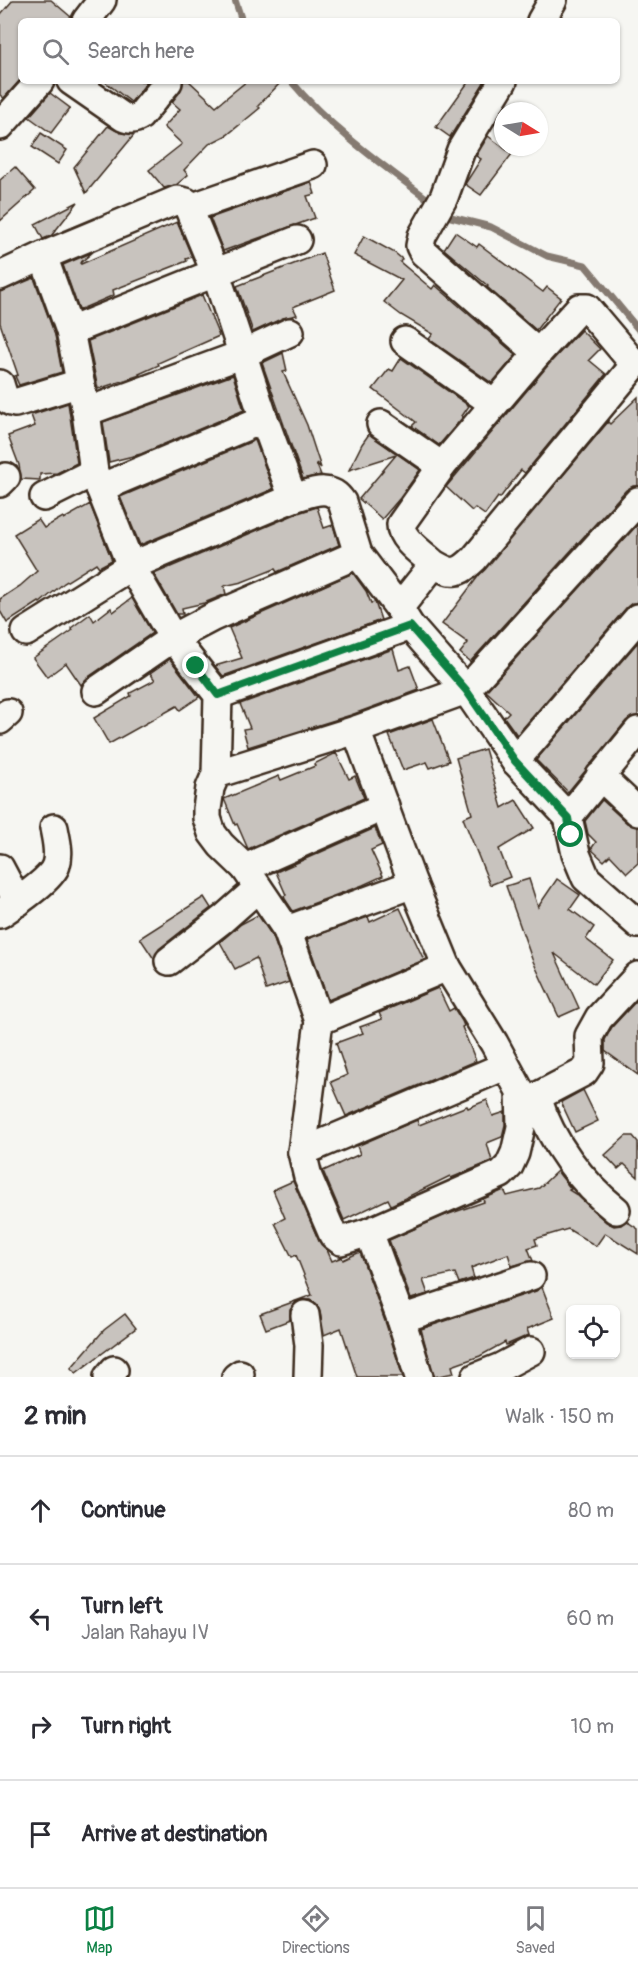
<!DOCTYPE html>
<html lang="en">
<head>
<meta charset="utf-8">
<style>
	:root { --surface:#fff; --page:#f2f2f3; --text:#2b2b33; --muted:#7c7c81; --line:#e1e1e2; --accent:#0b8043 }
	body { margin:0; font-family:Pangolin,sans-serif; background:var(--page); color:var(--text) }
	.controls { position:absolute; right:18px; bottom:18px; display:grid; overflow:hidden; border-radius:9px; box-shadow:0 2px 4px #0004 }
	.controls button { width:54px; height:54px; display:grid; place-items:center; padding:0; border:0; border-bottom:2px solid var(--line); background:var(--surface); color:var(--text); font:30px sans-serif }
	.compass { position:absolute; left:494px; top:102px; width:54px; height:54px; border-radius:50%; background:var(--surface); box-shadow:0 2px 4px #0004; rotate:101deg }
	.stop { position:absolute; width:18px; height:18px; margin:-14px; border:4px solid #0b8043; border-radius:50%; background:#fff }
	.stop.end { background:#0b8043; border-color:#fff; box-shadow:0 2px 6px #0008 }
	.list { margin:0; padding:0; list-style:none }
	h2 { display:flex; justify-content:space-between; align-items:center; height:78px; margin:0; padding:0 24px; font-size:26px }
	h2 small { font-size:20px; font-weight:400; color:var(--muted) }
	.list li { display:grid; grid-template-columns:39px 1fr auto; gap:18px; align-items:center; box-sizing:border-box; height:108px; padding:0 24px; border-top:2px solid var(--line) }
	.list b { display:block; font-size:22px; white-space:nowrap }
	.list p { margin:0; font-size:20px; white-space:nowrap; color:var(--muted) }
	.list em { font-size:20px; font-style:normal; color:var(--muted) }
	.icon { flex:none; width:33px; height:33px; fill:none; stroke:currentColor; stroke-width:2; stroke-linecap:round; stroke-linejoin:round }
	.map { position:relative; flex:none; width:638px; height:1377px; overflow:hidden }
	.search { position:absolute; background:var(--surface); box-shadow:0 2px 4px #0004; left:18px; right:18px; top:18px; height:66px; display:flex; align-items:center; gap:15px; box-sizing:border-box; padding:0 21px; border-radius:9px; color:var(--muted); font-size:22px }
	.sheet { height:510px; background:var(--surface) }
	nav { display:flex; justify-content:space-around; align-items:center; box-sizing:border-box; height:84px; border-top:2px solid var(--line); background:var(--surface); font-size:16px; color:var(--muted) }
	nav a { display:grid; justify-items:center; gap:3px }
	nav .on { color:var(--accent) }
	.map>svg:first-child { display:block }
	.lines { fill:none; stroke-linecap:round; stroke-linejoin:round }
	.stream { stroke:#857a71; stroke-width:7 }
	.building { fill:#c8c3be; stroke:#3b2a1e; stroke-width:1.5 }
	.minor-casing { stroke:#3b2a1e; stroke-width:32 }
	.minor { stroke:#f6f6f2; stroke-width:27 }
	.route { stroke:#0b8043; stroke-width:8 }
</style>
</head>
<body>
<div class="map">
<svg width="638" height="1377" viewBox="0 0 638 1377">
	<rect width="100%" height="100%" fill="#f6f6f2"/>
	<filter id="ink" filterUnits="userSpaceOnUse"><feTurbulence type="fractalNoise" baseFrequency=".0167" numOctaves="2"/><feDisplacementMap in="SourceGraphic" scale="12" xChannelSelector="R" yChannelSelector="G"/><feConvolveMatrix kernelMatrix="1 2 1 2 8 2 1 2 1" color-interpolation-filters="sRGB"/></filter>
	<g filter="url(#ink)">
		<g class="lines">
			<g class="stream">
				<polyline points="235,0 242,21"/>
				<path d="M 291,81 C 331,129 384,166 433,203"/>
				<polyline points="442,210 451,217 491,227 547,256 585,265 638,329"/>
			</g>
		</g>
		<g class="building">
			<polygon points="13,0 51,0 71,17 71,21 21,21 21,79 4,98 0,95 0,15"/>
			<polygon points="104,81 148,81 131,102"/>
			<polygon points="183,81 189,81 216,106 247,81 282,81 258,106 260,108 227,135 209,144 184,170 188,175 176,185 164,188 149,170 182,144 164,127 180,109 172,102 180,92"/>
			<polygon points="469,81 485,81 450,137 436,127"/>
			<polygon points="50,93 70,108 51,133 29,117"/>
			<polygon points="108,126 121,133 134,135 86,193 74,167"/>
			<polygon points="41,133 67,150 58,164 32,147"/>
			<polygon points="488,136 512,154 481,195 465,184 481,159 476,156"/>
			<polygon points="15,167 35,190 0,221 0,180"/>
			<polygon points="311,182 315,194 307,196 315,218 223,251 210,218"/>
			<polygon points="78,202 51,236 43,239 35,224"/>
			<polygon points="177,222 192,257 186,259 187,261 113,290 114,295 79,310 63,265 93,252 80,263 81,264"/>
			<polygon points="455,232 477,247 479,244 543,292 547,287 561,298 536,330 487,287 488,286 444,249"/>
			<polygon points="364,236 395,253 402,259 400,262 432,289 435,285 516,355 492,383 429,339 433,334 401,315 384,302 402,280 354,255"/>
			<polygon points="322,253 335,290 293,307 297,315 283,318 253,332 237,286"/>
			<polygon points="34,278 55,335 62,372 19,385 15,376 18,375 0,323 0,292"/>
			<polygon points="202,295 219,336 158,363 159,365 139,374 140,375 98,389 88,341"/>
			<polygon points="581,330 600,349 589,360 606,374 525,473 521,470 500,498 498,497 485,515 475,508 472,511 446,487 550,363"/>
			<polygon points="283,353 287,371 283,372 307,425 321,468 316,463 321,475 303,479 262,363"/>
			<polygon points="401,358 469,406 462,416 463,417 439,445 412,426 416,422 373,389 389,369 393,371"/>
			<polygon points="233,375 244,410 141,454 109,462 103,422"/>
			<polygon points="638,397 638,486 633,486 626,490 470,662 460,653 468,643 442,624 480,574 608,422 610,424"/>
			<polygon points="68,403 77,463 57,473 40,474 40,480 21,479 19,465 8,436 35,426 31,415"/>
			<polygon points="369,434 420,470 400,498 382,519 359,499 396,455 349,470 362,444"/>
			<polygon points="255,440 273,489 140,545 120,497"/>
			<polygon points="90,504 112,560 99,567 96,563 64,583 40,603 39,602 7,623 0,611 0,599 20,586 37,571 14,534 38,519 44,528 63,517 64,519"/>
			<polygon points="317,507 324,528 333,525 339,545 277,572 275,569 242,582 224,586 226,594 204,603 182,608 183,614 177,614 154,574 298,513"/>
			<polygon points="638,524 638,603 632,603 626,608 517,735 504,717 509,712 486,691"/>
			<polygon points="353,573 366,591 371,603 375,602 381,620 223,676 215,666 242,658 229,628"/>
			<polygon points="132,598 152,633 87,678 81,685 66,663 47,677 33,658 73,630 71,628 90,614 94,621 111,608 113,612"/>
			<polygon points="638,642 638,716 632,717 626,721 568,792 536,760"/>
			<polygon points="393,649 399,670 410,666 419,690 351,715 248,747 243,729 250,728 240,704"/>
			<polygon points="170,659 199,697 180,710 177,706 109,744 94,718 131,696 130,693 155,680 150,673"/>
			<polygon points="433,719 449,761 430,768 427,762 403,770 389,735"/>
			<polygon points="485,749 502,808 516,800 534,828 499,849 510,877 490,885 463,818 472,814 456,758"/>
			<polygon points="336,753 349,779 355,776 364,798 248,849 237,824 235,825 224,799 279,776 281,780 315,766 314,764"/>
			<polygon points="602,800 627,823 638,827 638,863 627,873 610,855 604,861 591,849 596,842 588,834 585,821"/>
			<polygon points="375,828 382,845 371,850 383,876 363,885 293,911 285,899 284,896 286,895 276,872"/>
			<polygon points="529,879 538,907 557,879 580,895 570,909 594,927 586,939 613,960 594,984 554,953 579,1008 559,1017 532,959 506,886"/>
			<polygon points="204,897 211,908 159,949 154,959 140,938"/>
			<polygon points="400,908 424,960 328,1000 307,939 368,917 370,922"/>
			<polygon points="258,915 273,937 289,982 266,990 256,958 235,969 220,942 241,924"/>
			<polygon points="438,988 449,1011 454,1008 462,1021 464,1026 462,1027 476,1061 346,1116 331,1082 347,1075 336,1043 363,1033 360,1027 382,1019 379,1013"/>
			<polygon points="638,999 638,1075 605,1051 605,1040 612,1027"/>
			<polygon points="583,1090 598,1121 575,1132 561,1102"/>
			<polygon points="487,1100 493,1116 505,1112 505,1125 502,1137 487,1143 492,1161 451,1178 450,1176 391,1205 388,1199 344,1220 323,1171 360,1154 357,1146 417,1120 419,1125 467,1106 468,1108"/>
			<polygon points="626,1136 633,1136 638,1142 638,1177 624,1164 618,1169 605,1155"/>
			<polygon points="557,1171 571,1189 569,1190 577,1195 606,1222 614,1226 621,1225 626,1221 638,1229 638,1254 605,1233 596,1246 568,1229 535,1239 537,1245 528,1248 533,1261 512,1266 508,1254 471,1268 474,1278 459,1283 455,1273 423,1280 428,1294 411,1299 389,1240 443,1216 484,1202 483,1199 504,1190 507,1196 539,1188"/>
			<polygon points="293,1181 319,1241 327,1250 332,1261 342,1257 343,1260 360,1252 386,1324 403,1377 357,1377 341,1328 324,1335 320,1312 317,1305 310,1300 302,1300 296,1302 290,1310 290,1320 266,1329 260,1314 312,1295 296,1255 292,1257 275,1223 285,1218 273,1190"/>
			<polygon points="542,1287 554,1318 527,1329 529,1335 506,1345 505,1342 480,1356 452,1366 454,1373 434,1377 421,1329 536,1291"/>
			<polygon points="125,1314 136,1328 76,1373 71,1368 104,1330"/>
		</g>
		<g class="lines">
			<g class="minor-casing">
				<g id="minor">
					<polyline points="86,21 102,0"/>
					<polyline points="541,21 553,0"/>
					<path d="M 71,81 L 123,117 C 130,120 134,120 140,116 L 168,82"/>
					<polyline points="503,81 461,150 444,197 422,236 420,246 423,252 538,353"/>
					<polyline points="0,126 40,81"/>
					<polyline points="190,208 313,165"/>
					<polyline points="43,256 70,331 86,412 94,472 100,488 131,566 173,638 218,695 216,774 210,788 207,809 207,818 212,833 221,845 245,868 287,930 319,1021 302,1152 308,1177 333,1235 341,1241 369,1232 501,1174 509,1166 515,1153 521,1127 520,1091 494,1043 447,967 413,884 356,730"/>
					<path d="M 0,276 L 43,256 L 177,200 L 186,202 L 216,274 L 264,419 L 293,498 C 311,493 330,483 342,502 L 358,554 L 399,608 L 410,626 L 466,690 L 515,761 L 568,817 L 576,854 L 586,878 L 638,924"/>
					<polyline points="70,331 297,240"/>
					<polyline points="405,341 494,404"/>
					<path d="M 0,384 C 3,394 4,401 15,403 L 80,383"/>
					<polyline points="86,412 243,354 290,332"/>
					<polyline points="381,424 442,466"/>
					<polyline points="0,483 6,477"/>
					<polyline points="100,488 264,419"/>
					<polyline points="44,497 94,472"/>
					<path d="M 399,608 L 434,564 C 453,575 458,574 474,559 L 632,368 L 630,359 L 587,308 L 579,308 L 538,353 L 442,466 L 401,524 C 400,539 423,554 434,564"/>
					<polyline points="26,632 131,566 293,498"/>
					<polyline points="96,691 173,638 213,617 358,554"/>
					<polyline points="218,695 410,626"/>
					<polyline points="0,720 8,713"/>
					<polyline points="515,761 638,618"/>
					<polyline points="216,774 356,730 466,690 638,501"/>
					<polyline points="600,776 638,812"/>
					<polyline points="568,817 638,731"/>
					<polyline points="0,868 18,902"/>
					<polyline points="245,868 385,806"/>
					<path d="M 0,914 C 13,905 52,879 56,865 C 60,853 56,839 54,828"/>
					<polyline points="287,930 413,884"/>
					<polyline points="169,961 223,919 258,888"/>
					<polyline points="319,1021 447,967"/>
					<polyline points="302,1152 505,1066"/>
					<path d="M 616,1210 C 582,1183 551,1142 538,1100 L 540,1095 L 584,1072 L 590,1063 L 589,1036 L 599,1018 L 638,976"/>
					<polyline points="369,1232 401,1319 419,1377"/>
					<polyline points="305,1315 309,1345 308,1377"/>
					<polyline points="401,1319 531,1276"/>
					<polyline points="108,1377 114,1370"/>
					<polyline points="236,1377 240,1374"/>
					<polyline points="476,1377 501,1367 531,1351"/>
				</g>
			</g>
			<use href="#minor" class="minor"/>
		</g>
	</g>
	<g class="lines" filter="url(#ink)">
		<polyline class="route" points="196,666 218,695 410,626 466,690 515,761 568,818 571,835"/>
	</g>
</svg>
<div class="controls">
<button><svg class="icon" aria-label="locate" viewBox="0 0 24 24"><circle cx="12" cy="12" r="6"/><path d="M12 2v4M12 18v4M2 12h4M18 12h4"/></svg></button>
</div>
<svg class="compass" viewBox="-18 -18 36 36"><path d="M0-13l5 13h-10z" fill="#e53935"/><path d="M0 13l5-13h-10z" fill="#7c7c81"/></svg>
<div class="stop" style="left:571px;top:835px"></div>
<div class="stop end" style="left:196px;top:666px"></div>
<div class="search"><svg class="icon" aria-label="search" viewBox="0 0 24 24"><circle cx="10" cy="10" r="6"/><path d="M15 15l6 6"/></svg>Search here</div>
</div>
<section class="sheet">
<h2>2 min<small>Walk · 150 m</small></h2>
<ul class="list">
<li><svg class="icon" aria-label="ahead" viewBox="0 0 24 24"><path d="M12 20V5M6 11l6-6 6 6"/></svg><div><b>Continue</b></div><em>80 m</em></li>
<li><svg class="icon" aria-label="left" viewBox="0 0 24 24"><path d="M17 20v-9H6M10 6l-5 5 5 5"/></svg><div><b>Turn left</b><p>Jalan Rahayu IV</p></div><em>60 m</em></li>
<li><svg class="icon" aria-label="right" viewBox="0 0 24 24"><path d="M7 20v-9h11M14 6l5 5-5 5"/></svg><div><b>Turn right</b></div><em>10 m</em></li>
<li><svg class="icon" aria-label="arrive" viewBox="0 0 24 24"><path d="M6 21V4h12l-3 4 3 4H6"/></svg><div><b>Arrive at destination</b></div></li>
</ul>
</section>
<nav>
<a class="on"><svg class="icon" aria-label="map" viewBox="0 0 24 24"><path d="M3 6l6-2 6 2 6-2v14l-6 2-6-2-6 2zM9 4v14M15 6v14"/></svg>Map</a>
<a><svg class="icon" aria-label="directions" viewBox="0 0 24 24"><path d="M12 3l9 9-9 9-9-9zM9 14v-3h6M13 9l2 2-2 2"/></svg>Directions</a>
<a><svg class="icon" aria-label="saved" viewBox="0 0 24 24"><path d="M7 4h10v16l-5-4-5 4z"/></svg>Saved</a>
</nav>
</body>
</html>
